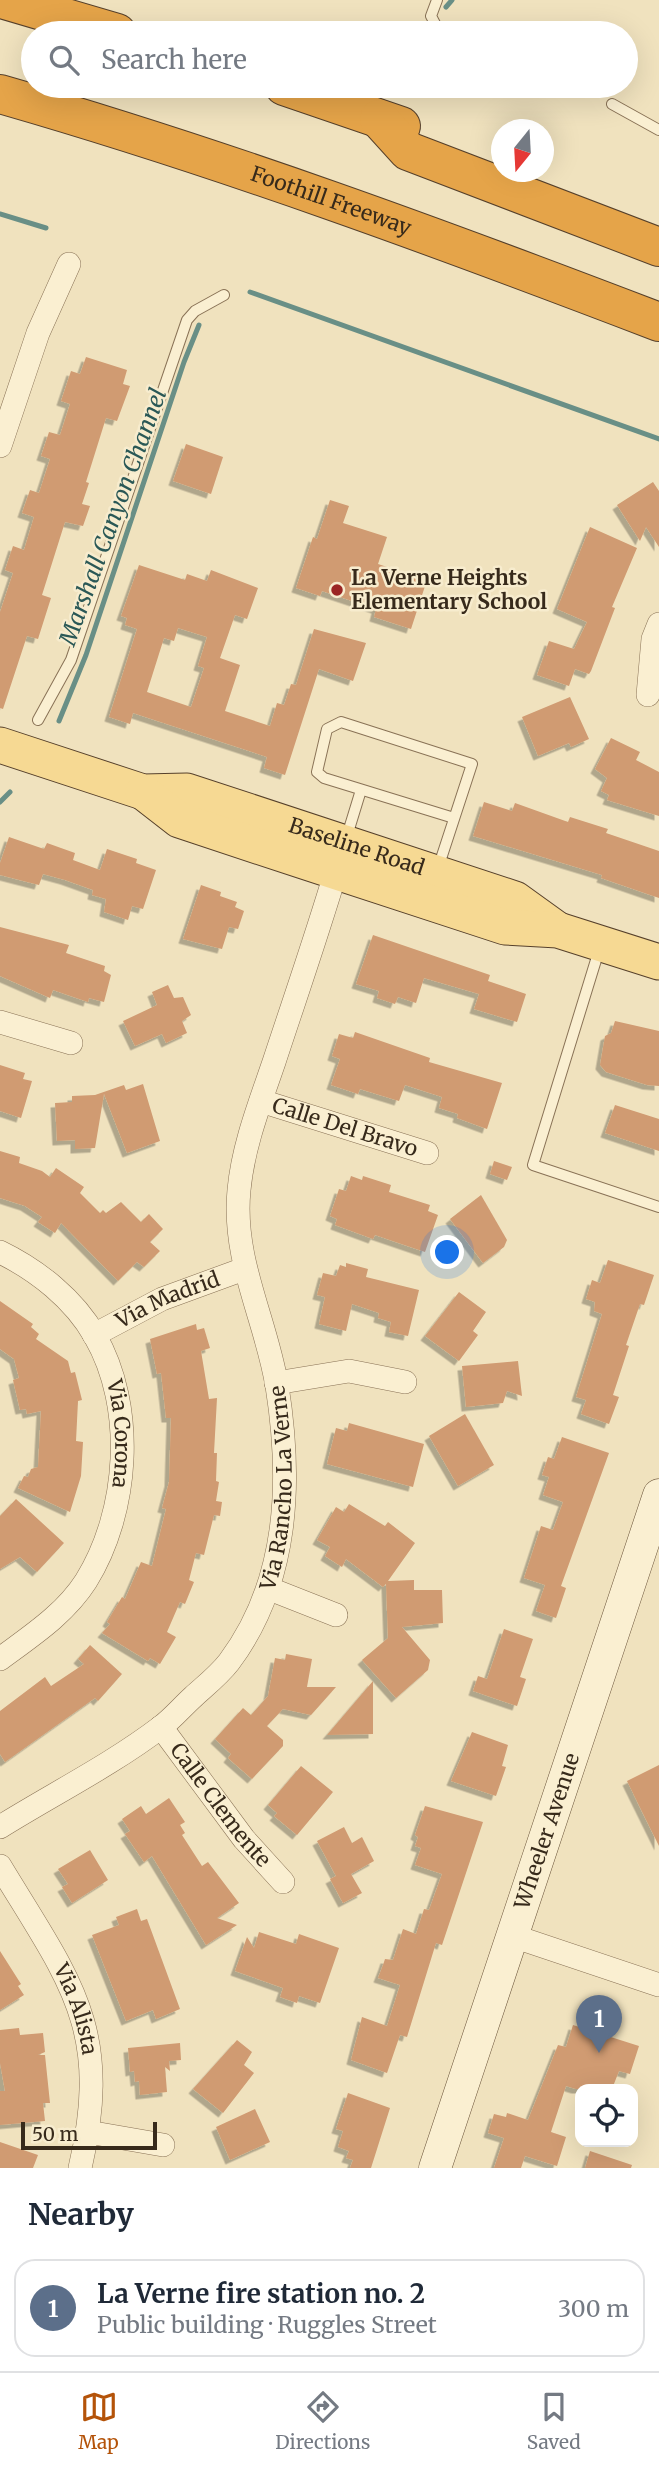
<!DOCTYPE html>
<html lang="en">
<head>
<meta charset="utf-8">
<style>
	:root { --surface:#fff; --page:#f2f2f3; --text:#1f2937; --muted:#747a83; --line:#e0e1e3; --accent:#b45309 }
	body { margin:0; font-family:Merriweather,serif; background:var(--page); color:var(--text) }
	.controls { position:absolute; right:21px; bottom:21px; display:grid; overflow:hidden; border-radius:14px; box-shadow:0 7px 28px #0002 }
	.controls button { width:63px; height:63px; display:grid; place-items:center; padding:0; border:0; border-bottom:2px solid var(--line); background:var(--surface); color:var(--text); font:35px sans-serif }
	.compass { position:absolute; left:491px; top:119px; width:63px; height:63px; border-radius:50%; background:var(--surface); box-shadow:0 7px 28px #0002; rotate:198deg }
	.scale { position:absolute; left:21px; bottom:18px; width:136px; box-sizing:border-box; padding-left:7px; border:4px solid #372a1b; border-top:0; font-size:19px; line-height:24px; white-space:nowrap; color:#372a1b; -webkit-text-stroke:5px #f7ecce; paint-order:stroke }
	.you { position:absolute; left:448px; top:1253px; width:24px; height:24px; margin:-18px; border:5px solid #fff; border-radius:50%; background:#1a73e8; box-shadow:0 0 0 10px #1a73e833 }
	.badge { display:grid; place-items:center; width:46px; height:46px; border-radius:50%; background:var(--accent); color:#fff; font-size:23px; font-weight:700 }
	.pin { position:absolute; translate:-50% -58px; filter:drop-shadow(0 2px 4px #0008) }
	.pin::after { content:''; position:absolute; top:37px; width:24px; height:21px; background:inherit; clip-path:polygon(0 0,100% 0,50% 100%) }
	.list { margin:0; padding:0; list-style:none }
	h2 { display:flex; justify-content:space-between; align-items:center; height:91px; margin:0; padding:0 28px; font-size:30px }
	h2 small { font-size:23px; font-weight:400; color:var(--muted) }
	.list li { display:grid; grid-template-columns:46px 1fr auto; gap:21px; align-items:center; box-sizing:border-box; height:98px; margin:0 14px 14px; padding:0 14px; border:2px solid var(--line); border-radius:21px }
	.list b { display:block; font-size:26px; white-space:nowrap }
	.list p { margin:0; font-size:23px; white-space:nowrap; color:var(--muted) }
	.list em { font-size:23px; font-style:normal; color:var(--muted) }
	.icon { flex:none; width:38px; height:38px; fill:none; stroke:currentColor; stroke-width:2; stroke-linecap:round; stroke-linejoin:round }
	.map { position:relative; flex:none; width:659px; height:2168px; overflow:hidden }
	.search { position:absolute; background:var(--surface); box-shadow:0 7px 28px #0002; left:21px; right:21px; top:21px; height:77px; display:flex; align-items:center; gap:18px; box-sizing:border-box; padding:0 24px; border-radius:38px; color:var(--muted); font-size:26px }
	.sheet { height:203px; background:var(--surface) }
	nav { display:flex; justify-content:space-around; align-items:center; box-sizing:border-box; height:98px; border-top:2px solid var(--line); background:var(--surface); font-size:19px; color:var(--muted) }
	nav a { display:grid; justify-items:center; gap:4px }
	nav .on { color:var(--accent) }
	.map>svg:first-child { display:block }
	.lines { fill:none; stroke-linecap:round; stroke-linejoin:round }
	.stream { stroke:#698f86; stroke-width:5 }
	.building { fill:#d09b72; fill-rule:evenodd; filter:url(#shadow) }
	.service-casing { stroke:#897256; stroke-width:12 }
	.minor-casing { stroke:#897256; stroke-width:24 }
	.secondary-casing { stroke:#6a5339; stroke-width:33 }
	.primary-casing { stroke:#56402b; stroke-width:37 }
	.motorway-casing { stroke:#56402b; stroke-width:40 }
	.service { stroke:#faefd1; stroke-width:10 }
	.minor { stroke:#faefd1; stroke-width:23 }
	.secondary { stroke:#faefd1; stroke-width:32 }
	.primary { stroke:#f6d993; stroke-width:35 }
	.motorway { stroke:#e5a449; stroke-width:38 }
	.poi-dot { fill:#9b2523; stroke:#f7ecce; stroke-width:2.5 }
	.labels { text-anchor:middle; stroke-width:5; stroke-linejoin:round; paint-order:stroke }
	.street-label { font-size:21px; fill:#372a1b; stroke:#f7ecce }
	.poi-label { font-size:21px; font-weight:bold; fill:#372a1b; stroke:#f7ecce; text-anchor:start }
	.water-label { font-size:23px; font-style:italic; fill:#2a5856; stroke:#f7ecce }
</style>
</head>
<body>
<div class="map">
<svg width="659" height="2168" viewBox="0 0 659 2168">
	<defs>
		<filter id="shadow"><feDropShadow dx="-4.5" dy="4.5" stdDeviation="0" flood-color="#0004"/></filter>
	</defs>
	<rect width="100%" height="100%" fill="#f0e2be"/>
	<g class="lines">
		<g class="stream">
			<polyline points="446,7 452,0"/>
			<polyline points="0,214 46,228"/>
			<polyline points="250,292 659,439"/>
			<polyline points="59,721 86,655 184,362 199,325"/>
			<polyline points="0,802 10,792"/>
		</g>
	</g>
	<g class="building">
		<polygon points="86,357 127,370 123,384 130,386 117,421 106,418 86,482 89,483 82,504 90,506 83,526 65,522 42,595 51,598 38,639 27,636 3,709 0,708 0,612 13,573 5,570 13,546 24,550 34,517 22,513 30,490 39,493 50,459 41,456 49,432 60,435 70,404 61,401 71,371 80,374"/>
		<polygon points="186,444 223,457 211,494 173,481"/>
		<polygon points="653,482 659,491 659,547 646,527 640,541 617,505"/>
		<polygon points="330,500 349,506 343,523 387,537 378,564 427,580 411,629 374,617 376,609 322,591 320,596 296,588 313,537 317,539"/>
		<polygon points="590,527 637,548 612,607 615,608 591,671 589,674 575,669 569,686 537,675 549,641 574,649 587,622 557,609"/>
		<path d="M 139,565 L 185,580 L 187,574 L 207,581 L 211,570 L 258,588 L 247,619 L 235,615 L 220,658 L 240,665 L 225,711 L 270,726 L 277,703 L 284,705 L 291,684 L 296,685 L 314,629 L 366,643 L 353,681 L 319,669 L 285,775 L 264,768 L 267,757 L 133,713 L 130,724 L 109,717 L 137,629 L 125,625 L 127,618 L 121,616 ZM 178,628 L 207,637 L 198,666 L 204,668 L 191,707 L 147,692 L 164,638 L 174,641 Z"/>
		<polygon points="570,697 589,739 571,747 569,743 538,756 522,717"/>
		<polygon points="611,738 640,752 636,760 659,772 659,816 607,800 609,795 601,791 607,778 595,769"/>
		<polygon points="484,802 512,811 515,803 568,822 570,817 608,829 606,833 659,851 659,898 601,878 602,875 473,836"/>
		<polygon points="9,837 44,849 47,843 75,853 73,860 100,870 107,849 137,859 136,863 156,870 143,909 132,906 128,920 104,912 106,899 92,895 93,890 65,880 43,874 39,885 0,875 0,863"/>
		<polygon points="201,885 221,892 220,896 237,902 235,907 244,911 238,929 229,927 222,949 183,939"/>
		<polygon points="0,927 69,945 66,953 105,966 104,971 111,975 104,1002 89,998 88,1002 53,990 50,998 0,976"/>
		<polygon points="373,935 490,975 488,981 526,994 517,1022 474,1009 479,994 424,978 416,1003 398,997 395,1004 377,998 379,991 356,984"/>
		<polygon points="168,985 174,998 183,997 191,1015 182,1021 187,1033 166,1043 162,1034 135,1046 123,1021 157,1005 152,992"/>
		<polygon points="615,1021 659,1031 659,1086 647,1085 606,1072 600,1065 605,1036 611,1033"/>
		<polygon points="355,1032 430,1058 429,1062 502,1083 487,1129 457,1118 458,1114 439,1108 442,1097 405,1085 399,1101 360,1089 358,1094 331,1085 340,1059 332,1056 339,1034 353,1038"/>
		<polygon points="0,1065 25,1073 23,1079 32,1081 21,1118 0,1111"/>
		<polygon points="143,1084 160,1141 127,1153 104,1094 95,1148 75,1149 75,1140 57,1141 55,1103 72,1102 72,1096 95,1095 124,1085 126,1090"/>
		<polygon points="615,1105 659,1119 659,1151 605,1133"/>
		<polygon points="0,1151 20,1157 19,1163 42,1171 50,1177 56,1168 84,1187 80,1193 100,1213 103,1210 106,1213 121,1202 141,1222 149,1214 163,1229 150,1242 160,1251 144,1267 137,1262 118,1281 61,1223 55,1233 38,1222 42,1217 25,1206 0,1198"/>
		<polygon points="494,1161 512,1167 507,1180 490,1174"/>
		<polygon points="351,1176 362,1180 363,1176 391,1185 389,1192 430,1205 428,1211 438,1215 425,1252 375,1235 373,1239 335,1225 337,1219 330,1216 339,1189 346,1191"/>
		<polygon points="481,1195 507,1240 504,1247 483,1263 450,1219"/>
		<polygon points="608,1260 654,1275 644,1305 640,1304 626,1345 629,1346 613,1395 619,1397 609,1424 581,1414 586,1400 576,1397 602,1314 594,1311 595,1302 586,1299 592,1280 600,1283"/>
		<polygon points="346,1263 368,1269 366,1277 419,1290 408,1336 389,1332 391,1322 378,1318 379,1313 352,1304 346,1331 319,1324 325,1297 317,1295 323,1273 336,1276 340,1265 346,1267"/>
		<polygon points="459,1292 486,1312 473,1331 478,1335 459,1361 425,1336"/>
		<polygon points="0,1301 33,1324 31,1327 39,1334 36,1339 68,1361 71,1373 75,1372 82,1400 78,1401 76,1441 83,1442 81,1476 70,1512 18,1488 24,1476 28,1477 31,1469 38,1467 41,1411 27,1414 26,1409 20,1410 13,1380 19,1378 14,1359 0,1349"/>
		<polygon points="196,1324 197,1330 204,1328 210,1348 201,1351 209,1399 217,1398 214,1453 217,1453 216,1481 219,1482 216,1501 222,1502 220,1516 214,1515 204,1555 196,1553 189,1580 194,1582 185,1604 180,1602 167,1632 176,1637 160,1664 150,1658 148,1661 102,1633 110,1624 107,1622 122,1597 125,1599 141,1562 152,1566 166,1509 162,1508 169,1482 171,1418 166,1418 161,1373 157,1374 150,1339"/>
		<polygon points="518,1361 522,1396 507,1391 503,1403 466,1407 462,1366"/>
		<polygon points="465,1414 494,1465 458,1486 429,1436"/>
		<polygon points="349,1423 424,1444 413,1487 327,1464 336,1428 347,1431"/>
		<polygon points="562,1437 609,1453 561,1586 566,1588 556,1618 536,1611 545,1585 524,1578 541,1526 553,1530 563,1502 543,1495 549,1477 542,1475 548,1457 554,1459"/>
		<polygon points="16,1499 64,1543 37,1572 20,1557 0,1569 0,1516"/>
		<polygon points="349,1504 385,1526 388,1522 415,1543 388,1581 414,1580 414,1590 442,1590 443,1623 402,1627 430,1660 428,1670 396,1698 362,1660 388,1638 386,1584 383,1587 346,1559 342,1567 325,1556 330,1547 317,1540 336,1507 344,1512"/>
		<polygon points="504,1629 533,1639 520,1677 526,1679 517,1706 473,1691 478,1676 487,1679"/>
		<polygon points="90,1645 122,1674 98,1701 95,1698 5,1762 0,1754 0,1711 45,1677 51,1686 84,1664 78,1659"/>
		<polygon points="286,1654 312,1659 307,1687 336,1687 311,1715 283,1709 267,1726 283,1740 283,1746 252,1779 228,1758 231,1754 215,1739 243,1708 251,1715 268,1696 275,1658 285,1660"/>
		<polygon points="373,1681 373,1734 327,1735"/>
		<polygon points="472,1732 508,1745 502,1766 506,1767 496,1796 451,1781"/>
		<polygon points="659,1765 659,1846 627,1781"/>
		<polygon points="301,1766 333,1792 297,1835 274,1816 277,1813 268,1805"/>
		<polygon points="169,1798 185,1822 180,1825 185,1833 182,1835 202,1866 208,1862 239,1903 217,1918 237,1925 206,1945 152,1856 144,1862 125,1834 130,1831 122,1819 141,1806 146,1814"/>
		<polygon points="425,1806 483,1822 442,1945 436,1943 407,2037 400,2035 387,2073 351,2060 362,2017 387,2026 400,1985 378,1978 383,1965 385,1959 393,1960 403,1929 416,1934 424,1909 429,1910 442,1874 415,1865 421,1848 415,1846 418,1837 415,1835"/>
		<polygon points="344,1827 352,1843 362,1837 374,1861 351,1874 362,1893 343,1903 330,1879 336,1876 317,1841"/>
		<polygon points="90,1850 108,1880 72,1903 62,1887 68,1884 58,1869"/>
		<polygon points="137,1909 141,1921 147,1919 180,2009 156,2019 153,2010 126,2021 92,1935 119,1925 116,1917"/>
		<polygon points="259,1932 296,1944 299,1934 339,1948 320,2003 299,1996 297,2003 280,1997 283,1988 235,1971 247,1937 254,1948"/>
		<polygon points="0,1951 21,1984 18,1986 24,1995 0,2010"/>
		<polygon points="573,2025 639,2046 630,2074 619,2071 612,2089 576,2089 566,2086 551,2132 566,2137 557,2166 525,2156 521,2168 494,2168 504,2138 488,2133 494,2114 506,2117 507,2113 528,2120 558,2045 566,2047"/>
		<polygon points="19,2028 20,2035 43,2033 45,2052 38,2055 45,2055 50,2103 43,2103 45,2121 0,2125 0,2091 5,2091 0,2063 0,2030"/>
		<polygon points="237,2040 252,2052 244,2065 254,2073 223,2113 193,2089"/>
		<polygon points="180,2043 181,2060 169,2061 170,2071 165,2067 167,2092 140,2095 139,2081 135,2082 134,2071 130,2072 128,2048"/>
		<polygon points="348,2093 390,2108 371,2168 350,2168 353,2160 346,2158 349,2151 338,2147 343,2131 336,2129"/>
		<polygon points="255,2109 270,2142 230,2160 216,2127"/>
		<polygon points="0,2142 38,2155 33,2168 0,2168"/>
		<polygon points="590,2151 632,2165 631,2168 585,2168"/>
	</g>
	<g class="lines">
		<g class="service-casing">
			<g id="service">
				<polyline points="437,0 431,16 440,33"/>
				<polyline points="612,104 659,130"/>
				<polyline points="38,720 71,660 187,320 195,311 224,295"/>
				<polyline points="346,839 361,790"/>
				<polyline points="438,868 472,764 341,722 327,729 317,772 324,778 454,818"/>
				<polyline points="600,947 533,1165 659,1207"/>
			</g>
		</g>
		<g class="minor-casing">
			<g id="minor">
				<polyline points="0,446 38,333 69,264"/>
				<polyline points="648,695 653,639 659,624"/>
				<polyline points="0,1022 71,1043"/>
				<path id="s1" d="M 261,1101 L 427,1153"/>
				<path id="s2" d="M 0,1252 C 37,1270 74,1299 95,1336 C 136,1407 129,1512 86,1581 C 65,1614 31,1636 0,1659"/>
				<path id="s3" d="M 94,1335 L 162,1299 L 244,1269"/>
				<polyline points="276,1383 349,1371 405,1382"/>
				<polyline points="270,1589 336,1615"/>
				<path id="s4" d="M 161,1727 L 244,1839 L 283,1882"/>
				<path id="s5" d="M 0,1827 C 53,1794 111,1765 161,1727 C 172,1719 182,1707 193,1697 C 205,1686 219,1675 229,1662 C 289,1582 292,1481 277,1386 C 266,1319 232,1260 239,1190 C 243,1146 260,1103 274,1062 C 295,998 317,935 336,871"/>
				<path id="s6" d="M 0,1866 C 69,1980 113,2028 80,2168"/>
				<polyline points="513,1936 659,1985"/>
				<polyline points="88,2132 163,2145"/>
			</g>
		</g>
		<g class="secondary-casing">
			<g id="secondary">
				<path id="s7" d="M 435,2168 L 659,1495"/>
			</g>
		</g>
		<g class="primary-casing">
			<g id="primary">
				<path id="s8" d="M 0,745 L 143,792 L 187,791 L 515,899 L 558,930"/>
				<polyline points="143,792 179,820 303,861 505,927 558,930 659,962"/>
			</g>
		</g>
		<g class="motorway-casing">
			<g id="motorway">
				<polyline points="5,0 117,33"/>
				<polyline points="284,86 401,126"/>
				<path id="s9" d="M 0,94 C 223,158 442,239 659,322"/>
				<polyline points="379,119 408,151 659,247"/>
			</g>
		</g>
		<use href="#service" class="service"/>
		<use href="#minor" class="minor"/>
		<use href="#secondary" class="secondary"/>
		<use href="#primary" class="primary"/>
		<use href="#motorway" class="motorway"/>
	</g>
	<circle class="poi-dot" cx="337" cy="590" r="7"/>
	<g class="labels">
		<g class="street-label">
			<text dy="7" stroke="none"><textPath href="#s9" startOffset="348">Foothill Freeway</textPath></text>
			<text dy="7" stroke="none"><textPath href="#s8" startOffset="373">Baseline Road</textPath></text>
			<text dy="7" stroke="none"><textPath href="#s1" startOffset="88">Calle Del Bravo</textPath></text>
			<text dy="7" stroke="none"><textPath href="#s3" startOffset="82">Via Madrid</textPath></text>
			<text dy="7" stroke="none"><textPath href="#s2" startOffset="231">Via Corona</textPath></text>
			<text dy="7" stroke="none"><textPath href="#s5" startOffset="469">Via Rancho La Verne</textPath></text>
			<text dy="7" stroke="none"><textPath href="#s4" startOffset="98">Calle Clemente</textPath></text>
			<text dy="7" stroke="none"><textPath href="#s7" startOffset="355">Wheeler Avenue</textPath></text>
			<text dy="7" stroke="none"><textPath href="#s6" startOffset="163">Via Alista</textPath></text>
		</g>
		<g class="poi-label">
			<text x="351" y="585">La Verne Heights<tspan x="351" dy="24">Elementary School</tspan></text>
		</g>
		<g class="water-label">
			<text transform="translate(113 517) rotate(-70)" y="8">Marshall Canyon Channel</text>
		</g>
	</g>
</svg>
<div class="controls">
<button><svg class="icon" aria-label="locate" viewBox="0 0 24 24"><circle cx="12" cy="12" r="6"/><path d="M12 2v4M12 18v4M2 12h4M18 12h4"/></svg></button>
</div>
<svg class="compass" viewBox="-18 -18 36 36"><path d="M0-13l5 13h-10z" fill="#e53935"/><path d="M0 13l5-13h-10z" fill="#747a83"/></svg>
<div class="scale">50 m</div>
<div class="you"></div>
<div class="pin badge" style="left:599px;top:2053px;background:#5c6f8a">1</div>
<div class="search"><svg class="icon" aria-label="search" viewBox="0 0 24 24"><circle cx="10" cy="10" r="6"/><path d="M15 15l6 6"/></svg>Search here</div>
</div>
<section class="sheet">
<h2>Nearby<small></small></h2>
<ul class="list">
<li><span class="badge" style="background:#5c6f8a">1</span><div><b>La Verne fire station no. 2</b><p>Public building · Ruggles Street</p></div><em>300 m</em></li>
</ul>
</section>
<nav>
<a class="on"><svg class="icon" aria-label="map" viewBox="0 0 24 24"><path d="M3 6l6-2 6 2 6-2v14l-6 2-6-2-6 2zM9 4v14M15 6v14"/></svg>Map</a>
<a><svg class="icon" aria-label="directions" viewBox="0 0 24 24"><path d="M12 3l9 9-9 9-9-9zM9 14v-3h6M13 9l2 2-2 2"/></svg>Directions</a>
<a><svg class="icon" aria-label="saved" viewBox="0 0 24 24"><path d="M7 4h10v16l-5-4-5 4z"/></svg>Saved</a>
</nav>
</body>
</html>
